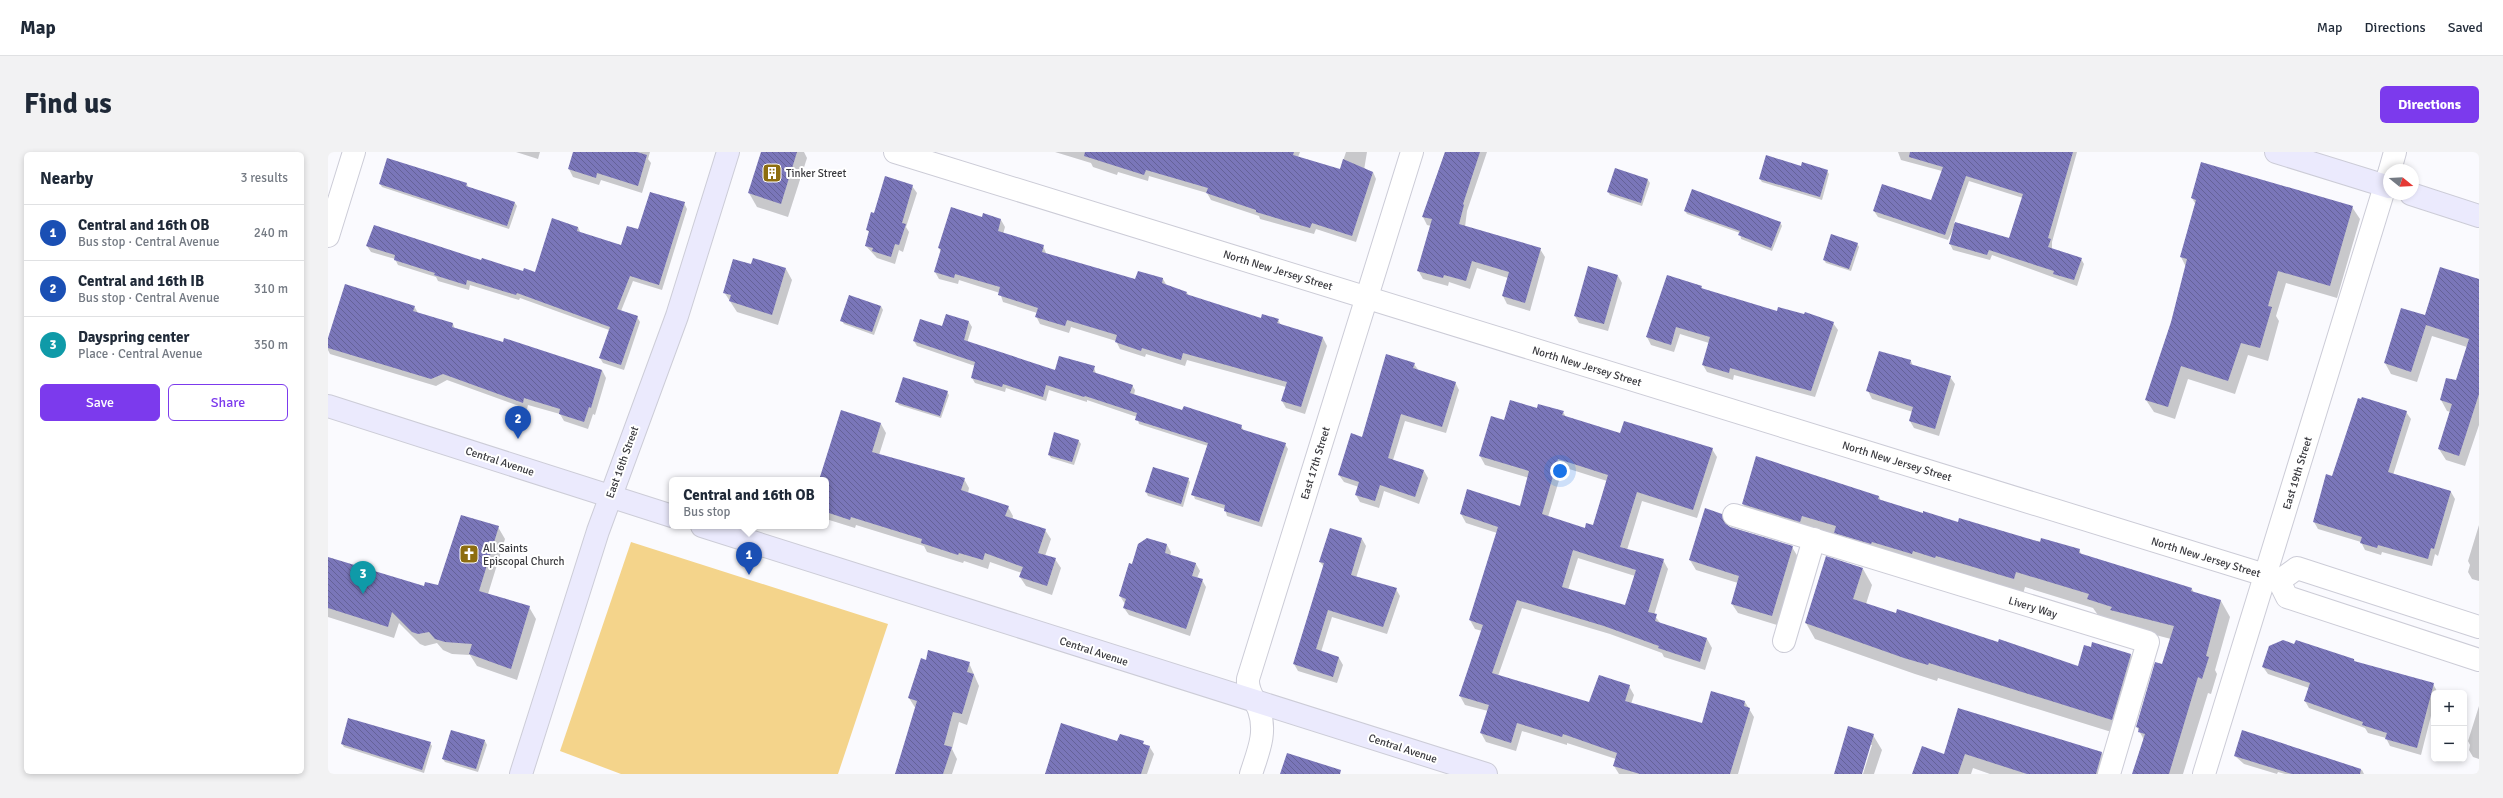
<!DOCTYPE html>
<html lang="en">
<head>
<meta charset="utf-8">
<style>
	:root { --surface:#fff; --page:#f2f2f3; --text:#1f2937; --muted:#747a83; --line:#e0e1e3; --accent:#7c3aed }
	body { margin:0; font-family:Signika,sans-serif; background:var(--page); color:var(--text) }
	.controls { position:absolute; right:12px; bottom:12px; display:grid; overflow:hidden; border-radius:6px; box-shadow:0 2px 6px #0003 }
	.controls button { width:36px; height:36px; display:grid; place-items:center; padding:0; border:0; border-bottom:1px solid var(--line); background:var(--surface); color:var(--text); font:20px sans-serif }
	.compass { position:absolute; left:2055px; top:12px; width:36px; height:36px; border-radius:50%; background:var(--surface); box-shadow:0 2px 6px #0003; rotate:108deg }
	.you { position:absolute; left:1232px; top:319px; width:14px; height:14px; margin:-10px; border:3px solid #fff; border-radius:50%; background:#1a73e8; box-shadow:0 0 0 6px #1a73e833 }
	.badge { display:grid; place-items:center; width:26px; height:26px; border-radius:50%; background:var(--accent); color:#fff; font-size:13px; font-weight:700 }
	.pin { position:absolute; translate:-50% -33px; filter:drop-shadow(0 1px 2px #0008) }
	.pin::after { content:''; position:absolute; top:21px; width:14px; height:12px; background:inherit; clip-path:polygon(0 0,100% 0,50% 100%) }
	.popup { position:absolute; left:341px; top:325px; width:160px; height:52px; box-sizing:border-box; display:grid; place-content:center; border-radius:6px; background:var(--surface); filter:drop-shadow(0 1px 3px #0005); font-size:13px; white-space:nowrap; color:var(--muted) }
	.popup b { font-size:15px; color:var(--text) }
	.popup::after { content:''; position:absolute; left:50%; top:100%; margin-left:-8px; border:8px solid transparent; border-top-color:var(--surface) }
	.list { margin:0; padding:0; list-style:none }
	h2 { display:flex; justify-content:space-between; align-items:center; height:52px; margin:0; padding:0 16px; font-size:17px }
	h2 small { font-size:13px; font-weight:400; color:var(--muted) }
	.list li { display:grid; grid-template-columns:26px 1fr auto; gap:12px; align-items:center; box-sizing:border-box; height:56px; padding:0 16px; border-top:1px solid var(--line) }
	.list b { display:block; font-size:15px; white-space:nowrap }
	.list p { margin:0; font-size:13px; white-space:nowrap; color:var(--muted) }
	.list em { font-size:13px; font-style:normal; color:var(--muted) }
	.actions { display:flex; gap:8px; padding:12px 16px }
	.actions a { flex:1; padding:9px 0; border:1px solid var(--accent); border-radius:6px; text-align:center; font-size:14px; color:var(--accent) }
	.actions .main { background:var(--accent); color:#fff }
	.map { position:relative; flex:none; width:2151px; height:622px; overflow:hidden; border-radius:6px }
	header { display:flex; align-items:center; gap:24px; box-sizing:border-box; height:56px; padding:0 20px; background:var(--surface); border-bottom:1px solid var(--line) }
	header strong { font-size:19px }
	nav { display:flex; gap:22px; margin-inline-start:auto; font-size:14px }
	.intro { display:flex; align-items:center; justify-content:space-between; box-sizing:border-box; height:96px; padding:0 24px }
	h1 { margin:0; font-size:28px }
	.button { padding:10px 18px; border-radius:6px; background:var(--accent); color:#fff; font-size:14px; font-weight:700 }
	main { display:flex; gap:24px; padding:0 24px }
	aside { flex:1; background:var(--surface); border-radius:6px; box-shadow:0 2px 6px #0003 }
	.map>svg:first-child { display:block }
	.green { fill:#f4d48b }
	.shadow { fill:#0003; fill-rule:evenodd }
	.building { fill:url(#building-back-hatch); fill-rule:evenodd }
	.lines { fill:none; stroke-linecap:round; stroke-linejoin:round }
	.street-casing { stroke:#ccccd7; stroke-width:24 }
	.secondary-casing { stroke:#ccccd7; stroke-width:24 }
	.street { stroke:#fff; stroke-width:22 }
	.secondary { stroke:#ebeafd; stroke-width:22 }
	.labels { text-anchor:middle; stroke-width:4; stroke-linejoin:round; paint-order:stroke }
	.poi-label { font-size:11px; fill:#39393e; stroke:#fff; text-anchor:start }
	.street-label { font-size:11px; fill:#39393e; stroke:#fff }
</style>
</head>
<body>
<header>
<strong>Map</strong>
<nav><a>Map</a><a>Directions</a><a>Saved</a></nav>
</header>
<div class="intro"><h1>Find us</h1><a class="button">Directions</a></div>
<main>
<aside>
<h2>Nearby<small>3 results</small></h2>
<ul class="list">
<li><span class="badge" style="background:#1a4fb4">1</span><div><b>Central and 16th OB</b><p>Bus stop · Central Avenue</p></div><em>240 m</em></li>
<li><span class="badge" style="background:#1a4fb4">2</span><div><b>Central and 16th IB</b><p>Bus stop · Central Avenue</p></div><em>310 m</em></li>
<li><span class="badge" style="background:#0f9aa8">3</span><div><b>Dayspring center</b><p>Place · Central Avenue</p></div><em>350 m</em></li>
</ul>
<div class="actions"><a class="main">Save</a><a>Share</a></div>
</aside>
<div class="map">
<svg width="2151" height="622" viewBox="0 0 2151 622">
	<defs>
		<pattern id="building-back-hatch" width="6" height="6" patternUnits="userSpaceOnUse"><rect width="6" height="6" fill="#7a76b9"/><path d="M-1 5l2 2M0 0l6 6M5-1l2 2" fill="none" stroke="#656298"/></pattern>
	</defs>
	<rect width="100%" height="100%" fill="#fafafe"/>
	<polygon class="green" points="303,390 560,472 510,622 293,622 232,599"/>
	<g class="shadow">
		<polygon points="188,0 212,0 210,7"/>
		<polygon points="246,0 322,0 320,7 323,11 314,41 273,28 271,33 245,25 241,17"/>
		<polygon points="434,0 476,0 479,6 460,65 429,55 421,41"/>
		<polygon points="727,0 972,0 970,5 1012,18 1018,0 1039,0 1036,18 1045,20 1048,27 1028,90 988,77 986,82 932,67 931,64 883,48 879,41 821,24 820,29 790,20 789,23 765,15 763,11"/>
		<polygon points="1117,0 1159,0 1139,59 1137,75 1212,97 1217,105 1202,159 1179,152 1175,144 1180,126 1149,116 1142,137 1121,130 1120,134 1095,127 1090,118 1103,74 1099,73 1095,65"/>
		<path d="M 1570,0 L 1749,0 L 1724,90 L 1724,97 L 1753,107 L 1756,112 L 1749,134 L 1664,103 L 1662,108 L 1625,98 L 1622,92 L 1628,72 L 1620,88 L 1550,65 L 1546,59 L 1604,49 L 1614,19 L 1573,8 ZM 1641,29 L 1695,46 L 1681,87 L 1626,71 Z"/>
		<polygon points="1499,19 1501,22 1494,48 1434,30 1432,27"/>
		<polygon points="1320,28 1322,31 1314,54 1282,43 1280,40"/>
		<polygon points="52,32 139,32 140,35 187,51 189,54 181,77 54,35"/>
		<polygon points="584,34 589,41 578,75 581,80 575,100 571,98 567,112 549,106 538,94 542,81 539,77 547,63"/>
		<polygon points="1864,46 2024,55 2032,67 2009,146 1958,131 1948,164 1951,169 1940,209 1920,203 1907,242 1860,227 1847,267 1826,260 1818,248 1844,170 1858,115 1853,105 1868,53"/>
		<polygon points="356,51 359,57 334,138 305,129 293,159 309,165 312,170 296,218 275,211 272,206 281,178 192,146 191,148 142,133 141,138 110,129 108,125 70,113 67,107 43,100 39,94 154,109 195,120 208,121 250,75 253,82 294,94 310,78"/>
		<polygon points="1357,59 1452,70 1454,74 1444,99 1413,87 1412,81 1359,62"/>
		<polygon points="654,66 673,68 677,75 675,82 715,94 719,103 808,128 835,127 839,134 859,141 861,144 933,167 950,168 953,173 995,186 999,194 977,262 958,256 954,249 958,235 859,208 857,214 818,202 817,205 792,197 788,189 743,175 741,181 712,172 708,164 709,161 675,150 672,141 631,128 630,132 611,127 607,120 613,100 611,96"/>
		<polygon points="1529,91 1531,95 1523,119 1498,111 1496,108"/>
		<polygon points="426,108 458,117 464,128 450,173 409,160 396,140 424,113"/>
		<polygon points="1290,124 1294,131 1280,179 1251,171 1247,164"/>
		<polygon points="1340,124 1373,134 1375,138 1450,160 1505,171 1510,178 1487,245 1406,223 1405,228 1379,220 1375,213 1381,191 1352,182 1346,200 1323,193 1319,185"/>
		<polygon points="2151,128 2151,273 2137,314 2118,308 2111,297 2123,260 2119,259 2113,248 2128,230 2139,195 2104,184 2089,230 2063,222 2057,211 2098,165"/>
		<polygon points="86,154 90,161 125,172 127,177 274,218 278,226 267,263 265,262 260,277 236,269 232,262 200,253 199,257 119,228 108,234 2,202 0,198 0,189"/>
		<polygon points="553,154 555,158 546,183 516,172 514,169"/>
		<polygon points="618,163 641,170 644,175 639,191 727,219 766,215 768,222 804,233 807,238 806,243 855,259 913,274 916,279 957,292 960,297 934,375 899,364 897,357 867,347 865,342 880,294 811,272 809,265 759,248 759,250 721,238 718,249 678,236 677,240 647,231 644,226 647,214 589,194 586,189 593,168 614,175"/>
		<polygon points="1583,209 1585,214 1622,225 1627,232 1611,284 1586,276 1582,269 1585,260 1544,247 1540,239"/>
		<polygon points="1086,212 1091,219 1127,230 1131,238 1118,281 1077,269 1065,308 1096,319 1100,326 1091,352 1056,339 1051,356 1032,350 1028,343 1031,335 1016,330 1011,323"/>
		<polygon points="619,240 621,243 613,266 571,253 569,250"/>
		<path d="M 1210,257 L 1235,260 L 1238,265 L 1293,282 L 1384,297 L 1389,305 L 1369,366 L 1314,349 L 1299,398 L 1335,408 L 1340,417 L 1326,463 L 1333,472 L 1379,487 L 1384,496 L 1377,518 L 1336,505 L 1334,501 L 1282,482 L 1194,456 L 1170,524 L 1262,552 L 1301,534 L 1306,543 L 1303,552 L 1374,572 L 1417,550 L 1426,565 L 1410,622 L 1291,622 L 1286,614 L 1288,607 L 1239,591 L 1239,593 L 1194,579 L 1188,599 L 1158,590 L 1153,581 L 1160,559 L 1137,553 L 1132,544 L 1154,479 L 1147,477 L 1142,468 L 1169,381 L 1138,371 L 1133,362 L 1192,355 L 1201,326 L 1157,313 L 1152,304 L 1177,269 ZM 1235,315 L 1279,329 L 1265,375 L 1257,377 L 1220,365 ZM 1250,406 L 1307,424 L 1297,454 L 1240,438 Z"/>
		<polygon points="514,260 553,272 558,281 551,303 636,327 641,336 640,341 680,355 685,364 684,368 717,378 723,387 717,404 727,407 733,416 724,443 698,434 692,425 694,421 662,410 660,417 636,409 635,411 599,400 596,394 528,373 527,376 498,367 498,328 492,328"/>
		<polygon points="2078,260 2083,267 2065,323 2123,340 2127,347 2110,404 2107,402 2104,414 2054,400 2053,403 2037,398 2033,390 1990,377 1986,370 2005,325"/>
		<polygon points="751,289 753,292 746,313 723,306 721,303"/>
		<polygon points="860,327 862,330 855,355 820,344 818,340"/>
		<polygon points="1551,344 1553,350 1631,372 1751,398 1754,403 1864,437 1866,441 1893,449 1902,465 1887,518 1889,522 1883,542 1880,541 1855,622 1805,622 1816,588 1809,575 1835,513 1843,487 1793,474 1770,463 1765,456 1697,435 1695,442 1424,368 1415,352"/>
		<polygon points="1393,362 1400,374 1464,395 1470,405 1449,473 1410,461 1404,452 1410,431 1368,418 1362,408"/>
		<polygon points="2151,373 2151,429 2144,427 2140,420 2142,413 2140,409"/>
		<polygon points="170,375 177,387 160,442 201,455 208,467 189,528 149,514 142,503 124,502 115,498 109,491 97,494 92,492 71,471 66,486 0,465 0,406 96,435 110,434"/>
		<polygon points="1034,387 1038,394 1028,426 1068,437 1072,444 1059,482 1004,465 993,500 1011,506 1015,513 1009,531 970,519 966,512 996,415 992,410"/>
		<polygon points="811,393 839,393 843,400 842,404 868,412 872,419 869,426 874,428 878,435 862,484 801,463 796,456 797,452 792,444"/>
		<polygon points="1535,417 1544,433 1538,452 1568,462 1751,515 1803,503 1812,520 1793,583 1610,526 1609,529 1587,522 1487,487 1478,471"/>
		<polygon points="2026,507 2027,510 2105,532 2109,539 2106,541 2106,552 2093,603 2062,594 2058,586 2040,581 2037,576 1981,556 1977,549 1981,536 1940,522 1935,515"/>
		<polygon points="598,509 641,511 651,534 639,573 631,570 624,597 629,607 624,622 568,622 588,557 581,546"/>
		<polygon points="2151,554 2151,607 2145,605 2141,598 2142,593 2140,589"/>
		<polygon points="1631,557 1774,601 1782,616 1781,622 1662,622 1645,616 1643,622 1585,622 1617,603"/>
		<polygon points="1915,579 2034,618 2036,622 1957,622 1950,620 1949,622 1916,612 1907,604"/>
		<polygon points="792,583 821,594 826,602 819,622 718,622 790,591"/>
		<polygon points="1545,583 1554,598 1546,622 1535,622 1544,593 1541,593 1533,622 1507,622"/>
		<polygon points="157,589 159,593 150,620 117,610 115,607"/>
		<polygon points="102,591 104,594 96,621 16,595 14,592"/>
	</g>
	<g class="building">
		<polygon points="245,0 309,0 319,3 310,34 269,21 268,26 240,17"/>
		<polygon points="433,0 469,0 453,52 420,41"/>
		<polygon points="757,0 966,0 965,3 1012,17 1015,7 1045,20 1024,84 984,71 982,76 928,60 928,58 878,41 880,36 818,18 816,23 756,4"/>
		<polygon points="1117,0 1152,0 1135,52 1136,53 1131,72 1213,96 1197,151 1174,144 1181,120 1144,109 1138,129 1116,123 1115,126 1089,119 1104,67 1094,65"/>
		<polygon points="1582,0 1745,0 1720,86 1723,87 1720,95 1754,106 1746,128 1725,122 1726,119 1661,98 1659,103 1621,92 1627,70 1681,86 1695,42 1638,24 1617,83 1545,59 1554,32 1603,48 1615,15 1581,5"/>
		<polygon points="1438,3 1473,14 1474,10 1500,18 1492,45 1431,27"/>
		<polygon points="59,6 139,31 138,34 187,50 179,74 51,32"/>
		<polygon points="1873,10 2025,54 2002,134 1950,119 1940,154 1944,155 1932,196 1913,191 1900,229 1853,214 1840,255 1817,248 1843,170 1859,107 1852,105 1868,48 1863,46"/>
		<polygon points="1287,16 1320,27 1313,51 1279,40"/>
		<polygon points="557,24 585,33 574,71 578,72 571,93 567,92 563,105 544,99 545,96 537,94 541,79 538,78 543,60 546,61"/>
		<polygon points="1364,37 1453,70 1443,96 1410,83 1412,79 1356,59"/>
		<polygon points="322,40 357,50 331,133 302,124 289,157 310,164 293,213 271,206 282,175 189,141 188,143 139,128 138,133 106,123 107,121 66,108 67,103 38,94 46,73 153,108 154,106 195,119 196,116 207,120 224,66 250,75 249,79 293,93 299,74 310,77"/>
		<polygon points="623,55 654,65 655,61 673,67 670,79 716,93 714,100 807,127 810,119 835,126 834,131 859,140 858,142 933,166 934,162 951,167 949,171 995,185 973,255 953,249 959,230 855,201 853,208 814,196 813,199 787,190 789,183 739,168 737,174 707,165 710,156 670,143 672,135 627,122 626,126 606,120 613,97 610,96"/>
		<polygon points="1503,82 1530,91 1521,117 1495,108"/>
		<polygon points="425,106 458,116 444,163 401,149 403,143 395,141 405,107 423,112"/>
		<polygon points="1260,114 1290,123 1276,172 1246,164"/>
		<polygon points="2112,115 2151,127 2151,242 2131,304 2110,297 2124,252 2112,248 2118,226 2128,228 2141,187 2098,173 2083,220 2056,211 2073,156 2097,163"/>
		<polygon points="1339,123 1374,134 1373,136 1449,159 1450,155 1476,162 1477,160 1506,170 1483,239 1402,216 1401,221 1374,213 1382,185 1348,175 1343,193 1318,185"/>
		<polygon points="17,132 87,154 85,159 125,171 124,175 175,190 176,186 274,218 263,256 261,255 256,270 231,262 232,257 196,246 195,251 115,222 103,227 0,196 0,186"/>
		<polygon points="521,143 553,154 544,180 512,169"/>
		<polygon points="618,162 641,169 636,188 727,218 731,204 767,214 765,220 805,233 802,241 854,258 856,254 914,273 913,277 958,291 931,370 896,359 897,353 863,343 880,291 807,268 809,261 757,244 756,245 718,233 715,245 675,232 674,235 643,226 647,210 585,189 592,167 614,174"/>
		<polygon points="1551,199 1583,208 1582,212 1623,224 1607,277 1581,269 1585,255 1538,239"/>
		<polygon points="1058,202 1087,211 1085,216 1128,230 1114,275 1073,262 1060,306 1096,318 1087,345 1052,333 1047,349 1027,343 1031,330 1010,323 1023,281 1034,285"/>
		<polygon points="575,225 620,239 612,264 567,250"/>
		<polygon points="2034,245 2079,259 2060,320 2123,339 2106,397 2103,396 2100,407 2050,393 2049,396 2032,391 2034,385 1985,370 1998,322 2004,324 2030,246 2033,247"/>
		<path d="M 1182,248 L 1209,256 L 1210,252 L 1236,259 L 1234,263 L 1292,281 L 1296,269 L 1385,296 L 1365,358 L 1309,340 L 1292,395 L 1336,407 L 1320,460 L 1329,462 L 1327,469 L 1379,486 L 1372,510 L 1330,496 L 1331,494 L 1276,474 L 1189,448 L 1164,521 L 1261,550 L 1271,523 L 1302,533 L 1297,549 L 1374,571 L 1383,539 L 1417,549 L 1416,554 L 1422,556 L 1402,622 L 1312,622 L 1285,614 L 1289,601 L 1235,582 L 1234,585 L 1189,571 L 1183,591 L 1152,581 L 1161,553 L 1131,544 L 1155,473 L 1141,468 L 1170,375 L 1132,362 L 1139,337 L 1192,354 L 1201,319 L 1151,304 L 1163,264 L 1176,268 ZM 1230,307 L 1280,323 L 1265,373 L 1258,371 L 1257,376 L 1214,362 ZM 1245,398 L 1308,418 L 1297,453 L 1234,435 Z"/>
		<polygon points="513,258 553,271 544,300 637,326 633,338 681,354 677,364 718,377 710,401 728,406 719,434 691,425 695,415 657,401 655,408 631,401 630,403 593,391 594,387 523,365 522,368 498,360 498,328 491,328"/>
		<polygon points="726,280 751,288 744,310 720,303"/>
		<polygon points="1428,304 1551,344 1550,347 1595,361 1595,359 1630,370 1631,366 1712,390 1713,386 1752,397 1751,401 1864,436 1863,439 1893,448 1878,504 1881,505 1874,527 1870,525 1841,622 1804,622 1817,582 1810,580 1811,576 1808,575 1827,510 1834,512 1846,474 1782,458 1784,455 1759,447 1761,442 1688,420 1686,427 1608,404 1607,406 1585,399 1584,402 1544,390 1543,392 1506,381 1508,374 1474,364 1472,370 1414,352"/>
		<polygon points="825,315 861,326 853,352 817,340"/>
		<polygon points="1377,356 1394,362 1397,371 1402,375 1465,394 1444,464 1403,452 1411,424 1361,408"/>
		<polygon points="133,363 171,374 151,439 202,454 183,517 141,502 144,492 117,490 107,487 101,480 90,482 84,480 64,460 60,475 0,456 0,405 96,434 97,430 110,433"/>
		<polygon points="1002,376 1034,386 1023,423 1069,436 1055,475 1000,458 988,497 1011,505 1005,525 965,512 996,411 991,410"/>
		<polygon points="819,386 839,392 837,401 868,411 864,424 875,427 858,477 795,456 798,447 791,444 801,411 804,412 810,392"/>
		<polygon points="1498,404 1535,416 1525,447 1568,461 1569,457 1670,490 1671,487 1750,514 1756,493 1763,495 1764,490 1803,502 1784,568 1601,511 1600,513 1576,506 1477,471"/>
		<polygon points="1955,488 1966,492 1968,488 2026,507 2026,509 2106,531 2089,596 2057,587 2059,581 2034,573 2035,570 1976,549 1982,531 1934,515 1941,494"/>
		<polygon points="600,498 642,510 639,520 646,522 634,562 625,560 616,593 624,595 615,622 567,622 589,549 580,546 593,506 598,508"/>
		<polygon points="1630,556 1774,600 1768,622 1699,622 1637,602 1630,622 1584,622 1594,594 1616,602"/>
		<polygon points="20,566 103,590 94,618 13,592"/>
		<polygon points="733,571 789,589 792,582 816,589 815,592 822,594 813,622 717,622"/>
		<polygon points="1520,574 1546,582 1534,622 1506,622"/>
		<polygon points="123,578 157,588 148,617 114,607"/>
		<polygon points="1914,578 2033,617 2032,622 1964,622 1906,604"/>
		<polygon points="959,601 1013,618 1012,622 952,622"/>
	</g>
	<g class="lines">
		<g class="street-casing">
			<g id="street">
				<polyline points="567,0 1937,423 1951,429 1959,445 2151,508"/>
				<polyline points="2062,18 2067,0"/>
				<polyline points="0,84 26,0"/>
				<polyline points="1406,363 1820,490 1781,622"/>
				<polyline points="1951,429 1969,416 2151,475"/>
				<polyline points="1456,489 1486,387"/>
				<path d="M 923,622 C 930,600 939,581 931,558 C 927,547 919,540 920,527 L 1084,0"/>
				<polyline points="1876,622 2061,21"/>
			</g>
		</g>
		<g class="secondary-casing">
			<g id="secondary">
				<polyline points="1948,0 2061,35"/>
				<polyline points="2083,42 2151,64"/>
				<polyline points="0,254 344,364"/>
				<polyline points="374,374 1158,622"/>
				<polyline points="193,622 270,379 349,164 400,0"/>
			</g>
		</g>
		<use href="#street" class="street"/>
		<use href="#secondary" class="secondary"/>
	</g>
	<defs>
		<g id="building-square" transform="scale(1)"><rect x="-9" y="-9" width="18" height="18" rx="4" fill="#8d6d10" stroke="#fff"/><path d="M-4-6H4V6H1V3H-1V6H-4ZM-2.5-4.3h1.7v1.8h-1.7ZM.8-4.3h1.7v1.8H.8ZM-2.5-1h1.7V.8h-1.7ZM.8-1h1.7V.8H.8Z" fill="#fff"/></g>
		<g id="church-square" transform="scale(1)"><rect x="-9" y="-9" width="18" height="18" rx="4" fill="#8d6d10" stroke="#fff"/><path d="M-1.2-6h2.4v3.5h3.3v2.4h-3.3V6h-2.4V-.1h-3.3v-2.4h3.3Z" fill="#fff"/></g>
	</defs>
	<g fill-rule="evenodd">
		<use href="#building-square" x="444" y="21"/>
		<use href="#church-square" x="141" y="402"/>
	</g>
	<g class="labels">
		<g class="poi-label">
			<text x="458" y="25">Tinker Street</text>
			<text x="155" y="400">All Saints<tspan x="155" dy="13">Episcopal Church</tspan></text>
		</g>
		<g class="street-label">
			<text transform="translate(950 118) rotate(17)" y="4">North New Jersey Street</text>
			<text transform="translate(1259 214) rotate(17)" y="4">North New Jersey Street</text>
			<text transform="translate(172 309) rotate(18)" y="4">Central Avenue</text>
			<text transform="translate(1569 309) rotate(17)" y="4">North New Jersey Street</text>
			<text transform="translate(294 310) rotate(-70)" y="4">East 16th Street</text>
			<text transform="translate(987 311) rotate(-73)" y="4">East 17th Street</text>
			<text transform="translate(1969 321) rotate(-73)" y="4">East 19th Street</text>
			<text transform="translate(1878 405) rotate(17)" y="4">North New Jersey Street</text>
			<text transform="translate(1705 455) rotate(17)" y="4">Livery Way</text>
			<text transform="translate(766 499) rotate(18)" y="4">Central Avenue</text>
			<text transform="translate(1075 596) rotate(18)" y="4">Central Avenue</text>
		</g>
	</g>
</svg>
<div class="controls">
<button>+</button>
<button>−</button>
</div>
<svg class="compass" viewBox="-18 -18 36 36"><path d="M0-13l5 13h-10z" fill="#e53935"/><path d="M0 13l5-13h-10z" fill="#747a83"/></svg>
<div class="you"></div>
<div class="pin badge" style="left:421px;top:423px;background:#1a4fb4">1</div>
<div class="popup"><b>Central and 16th OB</b>Bus stop</div>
<div class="pin badge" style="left:190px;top:287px;background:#1a4fb4">2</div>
<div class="pin badge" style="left:35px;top:442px;background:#0f9aa8">3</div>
</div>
</main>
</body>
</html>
